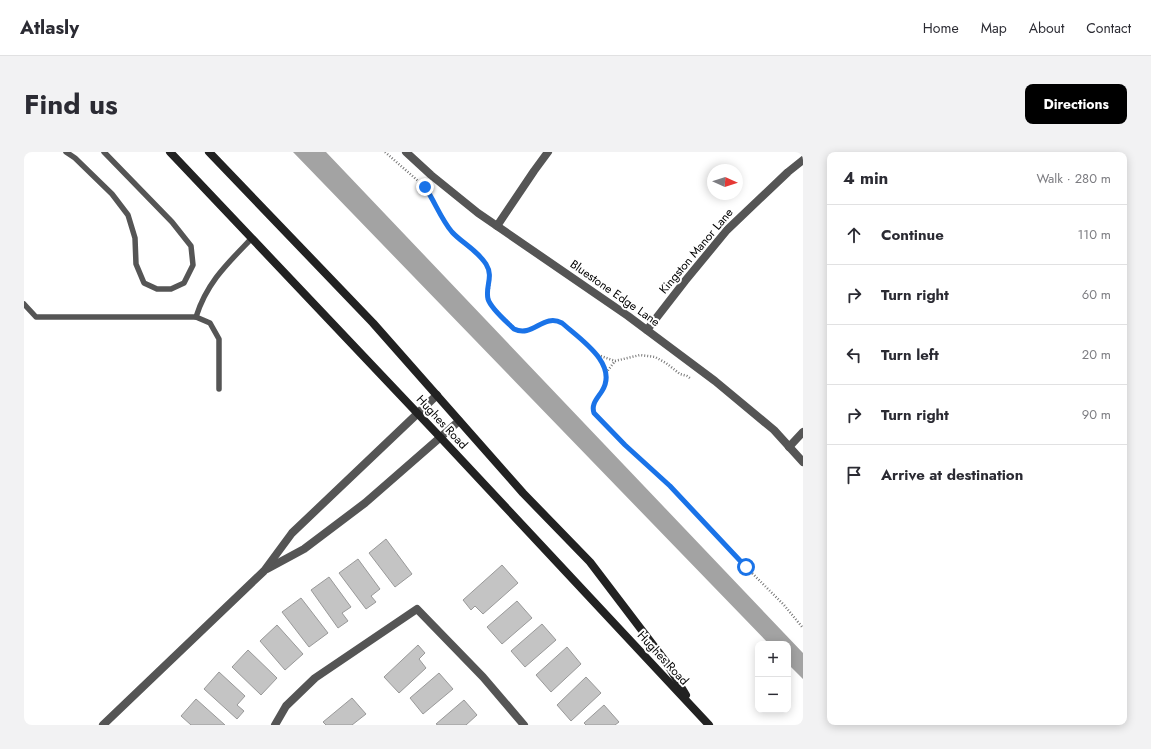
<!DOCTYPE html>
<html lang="en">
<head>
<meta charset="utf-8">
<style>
	:root { --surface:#fff; --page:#f2f2f3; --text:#2b2b33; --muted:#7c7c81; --line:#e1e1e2; --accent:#000 }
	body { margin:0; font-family:Jost,sans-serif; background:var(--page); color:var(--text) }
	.controls { position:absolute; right:12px; bottom:12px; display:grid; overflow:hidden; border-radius:8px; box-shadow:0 2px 10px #0003 }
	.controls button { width:36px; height:36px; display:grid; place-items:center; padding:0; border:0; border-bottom:1px solid var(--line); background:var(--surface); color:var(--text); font:20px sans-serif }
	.compass { position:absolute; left:683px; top:12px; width:36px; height:36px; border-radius:50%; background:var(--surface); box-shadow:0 2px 10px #0003; rotate:93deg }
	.stop { position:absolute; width:12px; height:12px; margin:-9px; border:3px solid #1a73e8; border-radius:50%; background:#fff }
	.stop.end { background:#1a73e8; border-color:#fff; box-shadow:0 1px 4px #0008 }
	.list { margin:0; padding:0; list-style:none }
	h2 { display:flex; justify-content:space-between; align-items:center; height:52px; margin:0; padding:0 16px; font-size:17px }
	h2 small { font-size:13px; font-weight:400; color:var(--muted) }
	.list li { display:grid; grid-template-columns:26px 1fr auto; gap:12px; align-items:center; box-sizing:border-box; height:60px; padding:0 16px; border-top:1px solid var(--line) }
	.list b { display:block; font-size:15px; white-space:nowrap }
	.list em { font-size:13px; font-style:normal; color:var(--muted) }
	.icon { flex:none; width:22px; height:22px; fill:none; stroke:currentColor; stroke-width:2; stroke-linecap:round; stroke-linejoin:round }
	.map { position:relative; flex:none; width:779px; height:573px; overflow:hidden; border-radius:8px }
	header { display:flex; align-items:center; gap:24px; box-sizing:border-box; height:56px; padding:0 20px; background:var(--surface); border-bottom:1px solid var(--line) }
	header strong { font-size:19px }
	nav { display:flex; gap:22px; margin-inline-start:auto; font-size:14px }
	.intro { display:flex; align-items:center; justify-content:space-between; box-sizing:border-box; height:96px; padding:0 24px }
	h1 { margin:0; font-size:28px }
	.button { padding:10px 18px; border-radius:8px; background:var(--accent); color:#fff; font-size:14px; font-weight:700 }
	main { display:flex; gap:24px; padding:0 24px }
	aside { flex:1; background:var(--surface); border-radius:8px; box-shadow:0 2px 10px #0003 }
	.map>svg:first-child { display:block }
	.water { fill:#a3a3a3 }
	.building { fill:#c4c4c4; stroke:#999 }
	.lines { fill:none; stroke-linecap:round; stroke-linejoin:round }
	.path { stroke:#777; stroke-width:2.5; stroke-dasharray:1 2; stroke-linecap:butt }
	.service { stroke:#555; stroke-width:5.5 }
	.minor { stroke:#555; stroke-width:8 }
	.secondary { stroke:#222; stroke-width:8 }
	.route { stroke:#1a73e8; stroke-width:5 }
	.labels { text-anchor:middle; stroke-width:4; stroke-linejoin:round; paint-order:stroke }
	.street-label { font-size:12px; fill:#000; stroke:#fff }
</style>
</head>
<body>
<header>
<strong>Atlasly</strong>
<nav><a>Home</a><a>Map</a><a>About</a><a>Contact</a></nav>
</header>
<div class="intro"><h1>Find us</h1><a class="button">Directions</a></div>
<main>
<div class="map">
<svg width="779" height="573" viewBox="0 0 779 573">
	<rect width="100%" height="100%" fill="#fff"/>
	<polygon class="water" points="269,0 302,0 779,501 779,527 764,512 764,492 745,492"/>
	<g class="building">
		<polygon points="362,387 388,422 371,435 345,401"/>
		<polygon points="334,407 356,437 347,444 352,450 342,457 315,421"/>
		<polygon points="478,413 494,431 459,462 451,454 447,458 439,448"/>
		<polygon points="305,425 327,455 318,461 324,469 314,476 287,438"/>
		<polygon points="277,446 304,481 285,495 258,460"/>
		<polygon points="493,449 508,466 478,492 463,475"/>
		<polygon points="518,472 532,488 501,515 487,499"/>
		<polygon points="253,473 279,502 261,518 236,489"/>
		<polygon points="394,493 401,501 395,507 402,516 375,541 360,525"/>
		<polygon points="543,495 557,512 527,540 512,523"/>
		<polygon points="224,498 253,526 237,543 208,515"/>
		<polygon points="195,520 221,544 213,553 220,559 213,567 180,537"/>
		<polygon points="415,521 429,537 399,562 386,546"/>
		<polygon points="562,525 577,541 547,569 533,553"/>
		<polygon points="328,546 342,562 328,573 302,573 299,570"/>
		<polygon points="172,547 201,573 167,573 157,564"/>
		<polygon points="440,548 453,563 442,573 414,573 412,572"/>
		<polygon points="580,553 595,570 591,573 562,573 560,571"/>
	</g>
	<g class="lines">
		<g class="path">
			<path d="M 361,0 L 401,35 L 424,74 L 430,82 L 454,102 L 461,111 L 466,123 L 464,148 L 468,154 L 491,177 C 508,186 519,161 538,171 C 556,187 595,212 578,239 C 573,247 567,252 570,261 L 601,293 L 647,334 L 722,415 L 760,453 L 779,476"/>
			<polyline points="574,203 591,209 616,203 631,205 642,211 656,222 663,224 667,227"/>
			<polyline points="582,221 591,209"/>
		</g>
		<g class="service">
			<polyline points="42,0 51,6 88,42 104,63 111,86 112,112 120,131 133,137 147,137 160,131 169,113 167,94 148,70 80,0"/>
			<path d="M 0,152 L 12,165 L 172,165 C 183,130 204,111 228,86"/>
			<polyline points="172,165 186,171 195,187 195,237"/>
		</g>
		<g class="minor">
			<polyline points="382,0 407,23 454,61 604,164 691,229 750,278 779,310"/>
			<polyline points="473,74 510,19 524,0"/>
			<polyline points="623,178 661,129 703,78 764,20 779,8"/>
			<polyline points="765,295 779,280"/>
			<polyline points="243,417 280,397 341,351 435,269"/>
			<polyline points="79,573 240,419 268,381 413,243"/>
			<polyline points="251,573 262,554 291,526 393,457 459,525 500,573"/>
		</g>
		<g class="secondary">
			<polyline points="146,0 416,285 685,573"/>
			<polyline points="185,0 349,171 499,341 566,410 642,510 662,543"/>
		</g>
	</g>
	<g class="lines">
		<path class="route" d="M 401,35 C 411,50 417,67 428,80 C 438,91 453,98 462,112 C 470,125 461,134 464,147 C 467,157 483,170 490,177 C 509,186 519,161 538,171 C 556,187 595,212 578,239 C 573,247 567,252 570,261 L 601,293 L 646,334 L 722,415"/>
	</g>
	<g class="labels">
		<g class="street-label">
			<text transform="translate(672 99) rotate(-50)" y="4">Kingston Manor Lane</text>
			<text transform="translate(591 141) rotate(35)" y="4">Bluestone Edge Lane</text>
			<text transform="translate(418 270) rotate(47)" y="4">Hughes Road</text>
			<text transform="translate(639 506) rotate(47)" y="4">Hughes Road</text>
		</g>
	</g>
</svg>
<div class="controls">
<button>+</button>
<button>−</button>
</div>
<svg class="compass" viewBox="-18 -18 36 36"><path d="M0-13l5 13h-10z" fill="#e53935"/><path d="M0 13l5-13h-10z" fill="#7c7c81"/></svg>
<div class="stop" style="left:722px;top:415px"></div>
<div class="stop end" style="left:401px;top:35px"></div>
</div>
<aside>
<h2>4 min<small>Walk · 280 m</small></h2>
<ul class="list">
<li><svg class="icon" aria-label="ahead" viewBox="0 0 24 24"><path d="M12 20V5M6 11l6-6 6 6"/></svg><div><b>Continue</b></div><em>110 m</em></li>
<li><svg class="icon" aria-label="right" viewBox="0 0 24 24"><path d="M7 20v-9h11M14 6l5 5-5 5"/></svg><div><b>Turn right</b></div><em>60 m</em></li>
<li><svg class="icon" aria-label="left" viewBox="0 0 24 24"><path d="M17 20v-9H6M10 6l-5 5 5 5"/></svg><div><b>Turn left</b></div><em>20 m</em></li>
<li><svg class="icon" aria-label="right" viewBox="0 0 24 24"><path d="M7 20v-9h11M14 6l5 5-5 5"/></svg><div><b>Turn right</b></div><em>90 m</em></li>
<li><svg class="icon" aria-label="arrive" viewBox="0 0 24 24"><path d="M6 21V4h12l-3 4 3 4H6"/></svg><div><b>Arrive at destination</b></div></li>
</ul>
</aside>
</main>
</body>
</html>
